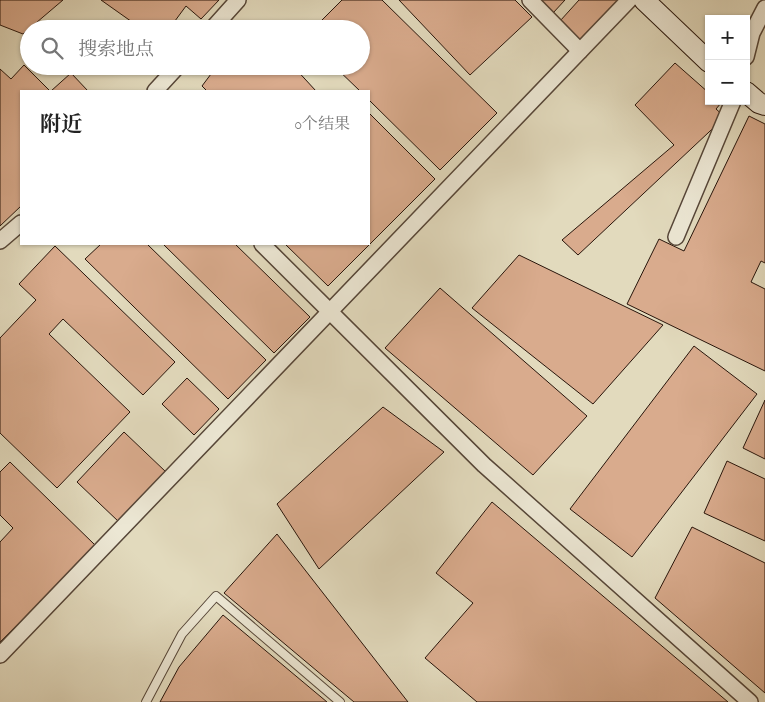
<!DOCTYPE html>
<html lang="zh">
<head>
<meta charset="utf-8">
<style>
	:root { --surface:#fff; --page:#f6f6f6; --text:#222; --muted:#767676; --line:#e0e0e0 }
	body { margin:0; font-family:"IM FELL English","Noto Serif SC",serif; background:var(--page); color:var(--text) }
	.controls { position:absolute; right:15px; top:15px; display:grid; overflow:hidden; border-radius:0px; box-shadow:0 1px 4px #0004 }
	.controls button { width:45px; height:45px; display:grid; place-items:center; padding:0; border:0; border-bottom:1px solid var(--line); background:var(--surface); color:var(--text); font:25px sans-serif }
	.list { margin:0; padding:0; list-style:none }
	h2 { display:flex; justify-content:space-between; align-items:center; height:65px; margin:0; padding:0 20px; font-size:21px }
	h2 small { font-size:16px; font-weight:400; color:var(--muted) }
	.icon { flex:none; width:28px; height:28px; fill:none; stroke:currentColor; stroke-width:2; stroke-linecap:round; stroke-linejoin:round }
	.map { position:relative; flex:none; width:765px; height:702px; overflow:hidden }
	.search { position:absolute; background:var(--surface); box-shadow:0 1px 4px #0004; left:20px; top:20px; width:350px; height:55px; display:flex; align-items:center; gap:12px; box-sizing:border-box; padding:0 18px; border-radius:28px; color:var(--muted); font-size:19px }
	.panel { position:absolute; background:var(--surface); box-shadow:0 1px 4px #0004; left:20px; top:90px; width:350px; height:155px; border-radius:0px }
	.map>svg:first-child { display:block }
	.building { fill:#d9ab8d; stroke:#28150b }
	.lines { fill:none; stroke-linecap:round; stroke-linejoin:round }
	.lane-casing { stroke:#564638; stroke-width:10 }
	.street-casing { stroke:#564638; stroke-width:18 }
	.secondary-casing { stroke:#28150b; stroke-width:22 }
	.lane { stroke:#ece7d4; stroke-width:8 }
	.street { stroke:#ece7d4; stroke-width:15 }
	.secondary { stroke:#ece7d4; stroke-width:20 }
</style>
</head>
<body>
<div class="map">
<svg width="765" height="702" viewBox="0 0 765 702">
	<rect width="100%" height="100%" fill="#e2dabd"/>
	<filter id="stains"><feTurbulence type="fractalNoise" baseFrequency=".004" numOctaves="4"/><feColorMatrix values="0 0 0 0 .2 0 0 0 0 .09 0 0 0 0 .02 0 0 0 .5 -.17"/></filter>
	<radialGradient id="worn" r=".72"><stop offset=".6" stop-color="#630" stop-opacity="0"/><stop offset="1" stop-color="#630" stop-opacity=".3"/></radialGradient>
	<g class="building">
		<polygon points="0,0 63,0 23,34 0,25"/>
		<polygon points="101,0 219,0 201,19 186,6 169,29 142,29"/>
		<polygon points="342,0 382,0 497,113 440,170 369,100 369,91 360,91 334,66 361,66 361,29 313,29"/>
		<polygon points="399,0 515,0 532,17 470,75"/>
		<polygon points="539,0 565,0 553,13"/>
		<polygon points="579,0 619,0 581,41 560,21"/>
		<polygon points="675,63 709,93 709,101 718,101 721,103 716,109 725,117 578,255 562,240 674,145 635,105"/>
		<polygon points="24,65 50,91 21,91 21,206 0,226 0,69 11,79"/>
		<polygon points="217,66 293,66 316,91 207,91 202,86"/>
		<polygon points="71,73 88,91 51,91"/>
		<polygon points="369,113 435,179 328,286 285,244 369,244"/>
		<polygon points="749,116 765,124 765,263 761,261 751,282 765,289 765,371 627,304 659,239 684,251"/>
		<polygon points="101,244 147,244 266,360 228,399 85,259"/>
		<polygon points="163,244 235,244 310,317 274,353"/>
		<polygon points="55,246 175,362 143,395 63,319 49,334 130,412 57,488 0,433 0,338 36,300 19,284"/>
		<polygon points="519,255 663,325 593,404 472,308"/>
		<polygon points="440,288 587,416 533,475 385,348"/>
		<polygon points="694,346 757,394 632,557 570,509"/>
		<polygon points="187,378 219,409 194,435 162,404"/>
		<polygon points="765,400 765,459 743,448"/>
		<polygon points="383,407 444,452 319,569 277,504"/>
		<polygon points="124,432 166,472 119,522 77,482"/>
		<polygon points="727,461 765,479 765,541 704,513"/>
		<polygon points="10,462 96,546 0,642 0,542 13,528 0,515 0,472"/>
		<polygon points="492,502 728,702 477,702 425,658 473,603 436,573"/>
		<polygon points="692,527 765,563 765,693 655,598"/>
		<polygon points="277,534 408,702 354,702 224,593"/>
		<polygon points="223,615 327,702 160,702 179,667"/>
	</g>
	<g class="lines">
		<g class="lane-casing">
			<polyline id="lane" points="146,702 182,634 216,596 340,702"/>
		</g>
		<g class="street-casing">
			<g id="street">
				<polyline points="530,0 580,51"/>
				<polyline points="212,29 238,0"/>
				<polyline points="746,57 752,33 765,8"/>
				<polyline points="155,91 178,66"/>
				<polyline points="676,237 733,101"/>
				<polyline points="0,241 21,223"/>
				<polyline points="262,244 484,465 750,702"/>
				<polyline points="0,655 629,0"/>
			</g>
		</g>
		<g class="secondary-casing">
			<g id="secondary">
				<polyline points="644,0 709,62"/>
				<polyline points="746,92 759,103 765,105"/>
			</g>
		</g>
		<use href="#lane" class="lane"/>
		<use href="#street" class="street"/>
		<use href="#secondary" class="secondary"/>
	</g>
	<rect width="100%" height="100%" filter="url(#stains)"/>
	<rect width="100%" height="100%" fill="url(#worn)"/>
</svg>
<div class="controls">
<button>+</button>
<button>−</button>
</div>
<div class="search"><svg class="icon" aria-label="search" viewBox="0 0 24 24"><circle cx="10" cy="10" r="6"/><path d="M15 15l6 6"/></svg>搜索地点</div>
<section class="panel">
<h2>附近<small>0个结果</small></h2>
<ul class="list">
</ul>
</section>
</div>
</body>
</html>
